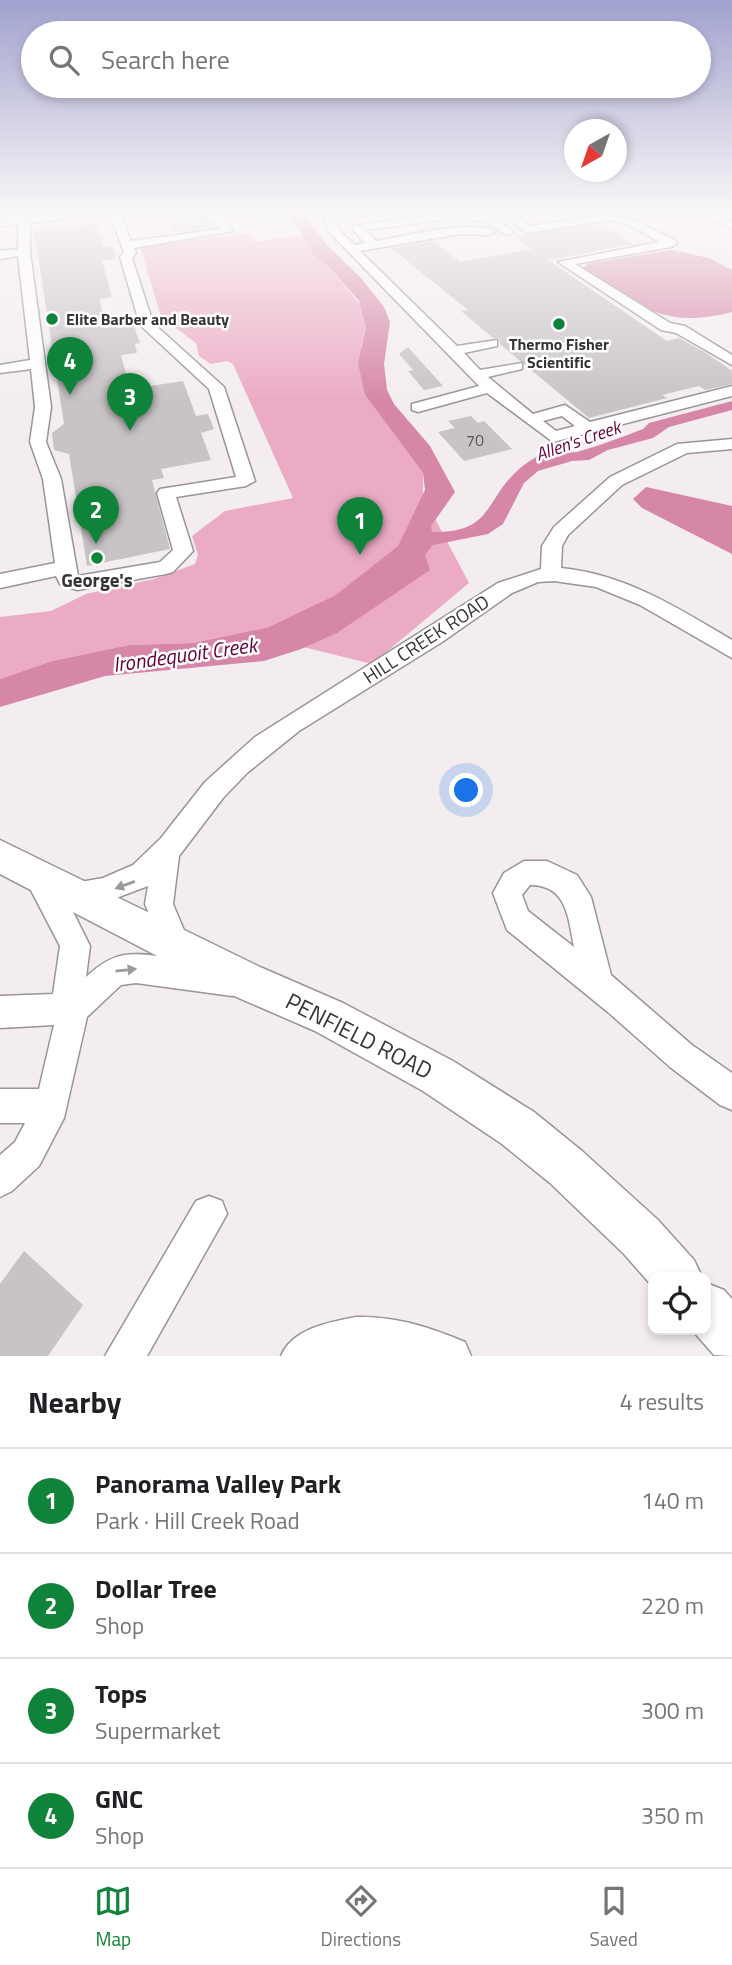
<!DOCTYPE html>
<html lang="en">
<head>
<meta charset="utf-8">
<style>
	:root { --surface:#fff; --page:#f2f2f2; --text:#202124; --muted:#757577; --line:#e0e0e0; --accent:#10833a }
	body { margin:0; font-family:"Titillium Web",sans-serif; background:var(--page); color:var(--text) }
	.controls { position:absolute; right:21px; bottom:21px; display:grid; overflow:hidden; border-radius:14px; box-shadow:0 4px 10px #0003 }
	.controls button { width:63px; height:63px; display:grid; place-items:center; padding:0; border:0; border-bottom:2px solid var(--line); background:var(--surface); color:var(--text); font:35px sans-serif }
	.compass { position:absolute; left:564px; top:119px; width:63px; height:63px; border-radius:50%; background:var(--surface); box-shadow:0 4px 10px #0003; rotate:220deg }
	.you { position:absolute; left:467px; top:791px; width:24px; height:24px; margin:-18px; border:5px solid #fff; border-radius:50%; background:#1a73e8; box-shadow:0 0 0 10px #1a73e833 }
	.badge { display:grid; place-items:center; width:46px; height:46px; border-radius:50%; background:var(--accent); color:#fff; font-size:23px; font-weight:700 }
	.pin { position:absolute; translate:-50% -58px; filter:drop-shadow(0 2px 4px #0008) }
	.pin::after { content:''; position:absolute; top:37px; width:24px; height:21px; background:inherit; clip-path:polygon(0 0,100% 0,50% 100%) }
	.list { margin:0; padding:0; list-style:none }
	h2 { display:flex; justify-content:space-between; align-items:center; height:91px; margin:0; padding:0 28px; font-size:30px }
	h2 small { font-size:23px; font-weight:400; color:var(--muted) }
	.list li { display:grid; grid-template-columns:46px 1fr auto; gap:21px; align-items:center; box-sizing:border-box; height:105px; padding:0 28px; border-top:2px solid var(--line) }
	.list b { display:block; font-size:26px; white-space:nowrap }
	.list p { margin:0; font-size:23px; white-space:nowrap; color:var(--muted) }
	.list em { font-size:23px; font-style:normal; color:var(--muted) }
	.icon { flex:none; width:38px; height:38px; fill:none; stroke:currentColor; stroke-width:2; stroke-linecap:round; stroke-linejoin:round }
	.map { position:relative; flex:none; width:732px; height:1356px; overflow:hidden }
	.search { position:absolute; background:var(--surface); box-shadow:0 4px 10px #0003; left:21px; right:21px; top:21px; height:77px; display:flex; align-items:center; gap:18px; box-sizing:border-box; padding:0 24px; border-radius:38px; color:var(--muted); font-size:26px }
	.sheet { height:511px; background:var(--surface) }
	nav { display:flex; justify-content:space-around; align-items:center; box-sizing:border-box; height:98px; border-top:2px solid var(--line); background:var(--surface); font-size:19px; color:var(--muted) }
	nav a { display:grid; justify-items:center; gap:4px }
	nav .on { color:var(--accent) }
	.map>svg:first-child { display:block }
	.green { fill:#ecabc5 }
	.water { fill:#d687a8 }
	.building { fill:#c8c3c5 }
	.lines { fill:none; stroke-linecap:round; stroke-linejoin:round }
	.minor-casing { stroke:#999496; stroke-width:3 }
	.major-casing { stroke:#999496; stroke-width:3 }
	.minor { fill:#fff; fill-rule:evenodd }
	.major { fill:#fff; fill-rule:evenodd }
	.oneway { fill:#9a9a9a }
	.poi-dot { fill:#10833a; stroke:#fff; stroke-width:2.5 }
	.labels { text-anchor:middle; stroke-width:5; stroke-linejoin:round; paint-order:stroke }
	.far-poi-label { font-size:16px; font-weight:bold; fill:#363435; stroke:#fff; text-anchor:start }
	.number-label { font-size:16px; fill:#5a5859 }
	.far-water-label { font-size:18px; font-style:italic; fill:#64003a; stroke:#fff }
	.poi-label { font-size:19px; font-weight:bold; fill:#363435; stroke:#fff }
	.street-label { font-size:19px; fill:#363435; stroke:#fff }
	.water-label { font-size:21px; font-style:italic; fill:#64003a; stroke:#fff }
	.near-street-label { font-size:23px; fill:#363435; stroke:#fff }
</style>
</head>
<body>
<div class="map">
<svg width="732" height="1356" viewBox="0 0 732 1356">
	<rect width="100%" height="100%" fill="#f3edef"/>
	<polygon class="green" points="249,233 255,242 303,235 313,255 329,267 363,308 366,327 361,347 365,395 423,473 423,496 469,583 372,664 295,645 287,620 269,627 193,643 129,645 52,661 0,679 0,617 51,611 86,594 154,579 195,564 198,555 192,536 225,511 293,498 233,364 227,361 211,364 199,356 196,343 161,317 140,246"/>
	<g class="water">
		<path d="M 281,210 L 302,210 L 326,244 L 361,278 L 384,307 L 390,322 L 384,364 L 387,390 L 394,404 L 430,446 L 455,492 L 431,526 L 432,532 C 493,533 483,502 518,470 C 527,462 543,451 556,451 C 563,451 569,453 577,452 C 599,446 622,437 643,429 L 649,423 L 732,401 L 732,410 L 669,427 L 653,438 L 608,450 L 589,460 L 572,461 L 538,471 L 524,483 L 503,524 L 488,534 L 433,545 L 425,555 L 430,570 L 337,633 L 301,649 L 264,661 L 105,676 L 0,707 L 0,679 L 52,661 L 129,645 L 193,643 L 269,627 L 336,595 L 398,546 L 425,490 L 423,473 L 365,395 L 358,363 L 366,327 L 359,301 L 329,267 L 313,255 L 298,227 Z"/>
		<path d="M 671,250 L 709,258 L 732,270 L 732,312 C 661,330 640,305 583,268 L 587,264 Z"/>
		<polygon points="646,487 732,506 732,554 642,508 633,499"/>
	</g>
	<g class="building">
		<polygon points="271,210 280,222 261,224 252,211"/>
		<polygon points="208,219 215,227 175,232 170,222"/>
		<polygon points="97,223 104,247 112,246 116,259 102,260 112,297 99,299 107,327 133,323 140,343 135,344 137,353 121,355 130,389 183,381 196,416 208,414 214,429 201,433 211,460 161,469 164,478 152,480 170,549 87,566 69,454 54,450 52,433 64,424 34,230"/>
		<polygon points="602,224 634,244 548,260 667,341 679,338 706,353 732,371 732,384 705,390 699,386 662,395 667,398 589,418 500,344 499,338 493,338 461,311 468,310 391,248 434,241 460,262 532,249 514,236"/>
		<polygon points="408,347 443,386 424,390 408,371 413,370 399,354"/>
		<polygon points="471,416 478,423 484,421 512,449 464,461 438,432 455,428 448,421"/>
		<polygon points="24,1251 83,1305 48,1356 0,1356 0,1284"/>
	</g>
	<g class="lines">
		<g class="minor-casing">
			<g id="minor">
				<polygon points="19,210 30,210 30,252 51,407 46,442 61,479 78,576 160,562 173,550 157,493 160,489 236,477 209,389 140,325 120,257 124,252 108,210 119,210 131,241 220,229 209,216 154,219 152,217 158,214 203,210 221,213 233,231 134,248 136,253 132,258 153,323 224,387 255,481 246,486 176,497 193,551 173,572 166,574 77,590 60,584 56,576 0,588 0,574 55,563 43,479 30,442 35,407 31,369 0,373 0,365 30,360 18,256 0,259 0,251 18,249"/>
				<path d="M 320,210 L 391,210 L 386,214 L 334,217 L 339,230 L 355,245 L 365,243 L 353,230 L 353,226 L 456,212 L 493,217 L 511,230 L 513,232 L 507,235 L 486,222 L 456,218 L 366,230 L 376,241 C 401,237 476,218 495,232 L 489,235 L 460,234 L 360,251 L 457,346 L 497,340 L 497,346 L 464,353 L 480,370 L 522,363 L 522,369 L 488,377 L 533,414 L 565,405 L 590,422 L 732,386 L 732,396 L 553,442 L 487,393 L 418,412 L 412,410 L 412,404 L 479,386 L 330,233 ZM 562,416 L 575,426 L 556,431 L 543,421 Z"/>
				<polygon points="496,210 508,210 529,226 611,214 639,222 675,240 677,243 671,247 575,264 670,323 685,326 732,355 732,365 676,333 661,330 558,262 659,242 631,226 611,220 527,233"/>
				<polygon points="694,210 708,210 732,221 732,228"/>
				<path d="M 732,439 L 732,449 L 687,453 L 622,485 L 568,535 L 562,546 L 561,568 C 625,574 678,608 732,640 L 732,658 L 640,605 L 596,587 L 554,581 L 538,582 L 512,593 L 442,642 L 299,731 L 247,773 L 223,798 L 179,856 L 173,904 L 191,947 L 186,957 L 181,959 L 243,970 L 247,981 L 243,992 L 232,996 L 136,983 L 121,985 L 87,1017 L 64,1118 L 39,1166 L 12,1191 L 0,1197 L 0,1155 L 15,1142 L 25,1123 L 0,1123 L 0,1089 L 39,1089 L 54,1025 L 0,1028 L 0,996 L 53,994 L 60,946 L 23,875 L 27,866 L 37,862 L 47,866 L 61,890 L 63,885 L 103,878 L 133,865 L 161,838 L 205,782 L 255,737 L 498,583 L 541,569 L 542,546 L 554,527 L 610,477 L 677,444 ZM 148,886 L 145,904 L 166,957 C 129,952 114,951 86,977 L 90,946 L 70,906 L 103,903 Z"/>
				<path d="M 524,861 L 547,861 L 577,875 L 591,897 L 611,975 L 692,1045 L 732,1073 L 732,1110 L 720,1105 L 670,1067 L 609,1013 L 507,930 L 493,893 L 504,873 ZM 530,885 C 567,885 568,917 574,947 L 528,911 L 522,895 Z"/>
				<polygon points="209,1196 222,1201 227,1214 147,1356 105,1356 196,1201"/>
				<path d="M 356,1317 C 396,1316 429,1327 465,1342 L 471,1356 L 281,1356 C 292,1329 329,1322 356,1317 Z"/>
			</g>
		</g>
		<g class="major-casing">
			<g id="major">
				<polygon points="69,210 118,210 111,214 0,226 0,218"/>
				<polygon points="0,840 260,967 343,1003 453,1061 534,1112 582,1151 658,1220 694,1260 702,1277 653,1277 653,1287 624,1254 550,1183 502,1144 423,1091 315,1031 232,995 0,874"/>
				<polygon points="706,1283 724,1290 732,1299 732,1356 714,1355 692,1330 706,1330"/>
			</g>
		</g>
		<use href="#minor" class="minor"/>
		<use href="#major" class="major"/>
	</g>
	<defs><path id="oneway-solid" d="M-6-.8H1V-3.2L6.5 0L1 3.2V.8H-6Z" transform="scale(1.75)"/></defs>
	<g class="oneway">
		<use href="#oneway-solid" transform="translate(125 885) rotate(160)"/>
		<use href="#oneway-solid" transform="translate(126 970) rotate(-6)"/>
	</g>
	<linearGradient id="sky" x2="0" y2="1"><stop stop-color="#a1a2ce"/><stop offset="0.53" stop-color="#faf7f8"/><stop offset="1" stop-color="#faf7f8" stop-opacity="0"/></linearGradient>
	<rect width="732" height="400" fill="url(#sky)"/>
	<g class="poi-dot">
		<circle cx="52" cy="319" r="7"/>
		<circle cx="559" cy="324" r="7"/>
		<circle cx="97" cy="558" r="7"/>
	</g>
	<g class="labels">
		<g class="far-poi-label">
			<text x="66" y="325">Elite Barber and Beauty</text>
			<text x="559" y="350" text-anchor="middle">Thermo Fisher<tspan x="559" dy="18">Scientific</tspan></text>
		</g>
		<g class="number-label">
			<text x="475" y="446">70</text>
		</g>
		<g class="far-water-label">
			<text transform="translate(578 441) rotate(-19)" y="6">Allen's Creek</text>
		</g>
		<g class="poi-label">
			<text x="97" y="587">George's</text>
		</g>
		<g class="street-label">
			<text transform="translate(426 639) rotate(-33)" y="7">HILL CREEK ROAD</text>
		</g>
		<g class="water-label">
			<text transform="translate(185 655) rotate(-8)" y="7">Irondequoit Creek</text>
		</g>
		<g class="near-street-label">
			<text transform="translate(359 1036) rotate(27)" y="8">PENFIELD ROAD</text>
		</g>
	</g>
</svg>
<div class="controls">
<button><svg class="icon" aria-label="locate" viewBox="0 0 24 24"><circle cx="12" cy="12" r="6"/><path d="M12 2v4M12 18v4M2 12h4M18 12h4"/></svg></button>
</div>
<svg class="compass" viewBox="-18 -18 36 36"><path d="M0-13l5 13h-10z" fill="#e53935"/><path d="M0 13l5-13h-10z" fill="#757577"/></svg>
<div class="you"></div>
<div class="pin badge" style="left:360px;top:555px">1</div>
<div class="pin badge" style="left:96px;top:544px">2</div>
<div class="pin badge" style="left:130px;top:431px">3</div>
<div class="pin badge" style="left:70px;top:395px">4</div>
<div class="search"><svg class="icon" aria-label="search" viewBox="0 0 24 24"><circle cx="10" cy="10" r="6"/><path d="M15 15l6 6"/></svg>Search here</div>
</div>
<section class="sheet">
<h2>Nearby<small>4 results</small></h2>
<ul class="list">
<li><span class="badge">1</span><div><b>Panorama Valley Park</b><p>Park · Hill Creek Road</p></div><em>140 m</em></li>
<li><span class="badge">2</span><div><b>Dollar Tree</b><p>Shop</p></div><em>220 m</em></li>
<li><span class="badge">3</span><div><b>Tops</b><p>Supermarket</p></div><em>300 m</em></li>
<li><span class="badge">4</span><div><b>GNC</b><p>Shop</p></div><em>350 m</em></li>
</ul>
</section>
<nav>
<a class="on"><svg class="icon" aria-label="map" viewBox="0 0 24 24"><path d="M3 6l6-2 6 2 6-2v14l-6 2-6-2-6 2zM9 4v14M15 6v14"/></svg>Map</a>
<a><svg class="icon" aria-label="directions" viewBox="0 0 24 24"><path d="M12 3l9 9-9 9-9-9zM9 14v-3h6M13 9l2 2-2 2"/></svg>Directions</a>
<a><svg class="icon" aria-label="saved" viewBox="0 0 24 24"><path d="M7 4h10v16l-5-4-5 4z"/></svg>Saved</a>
</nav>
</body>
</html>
